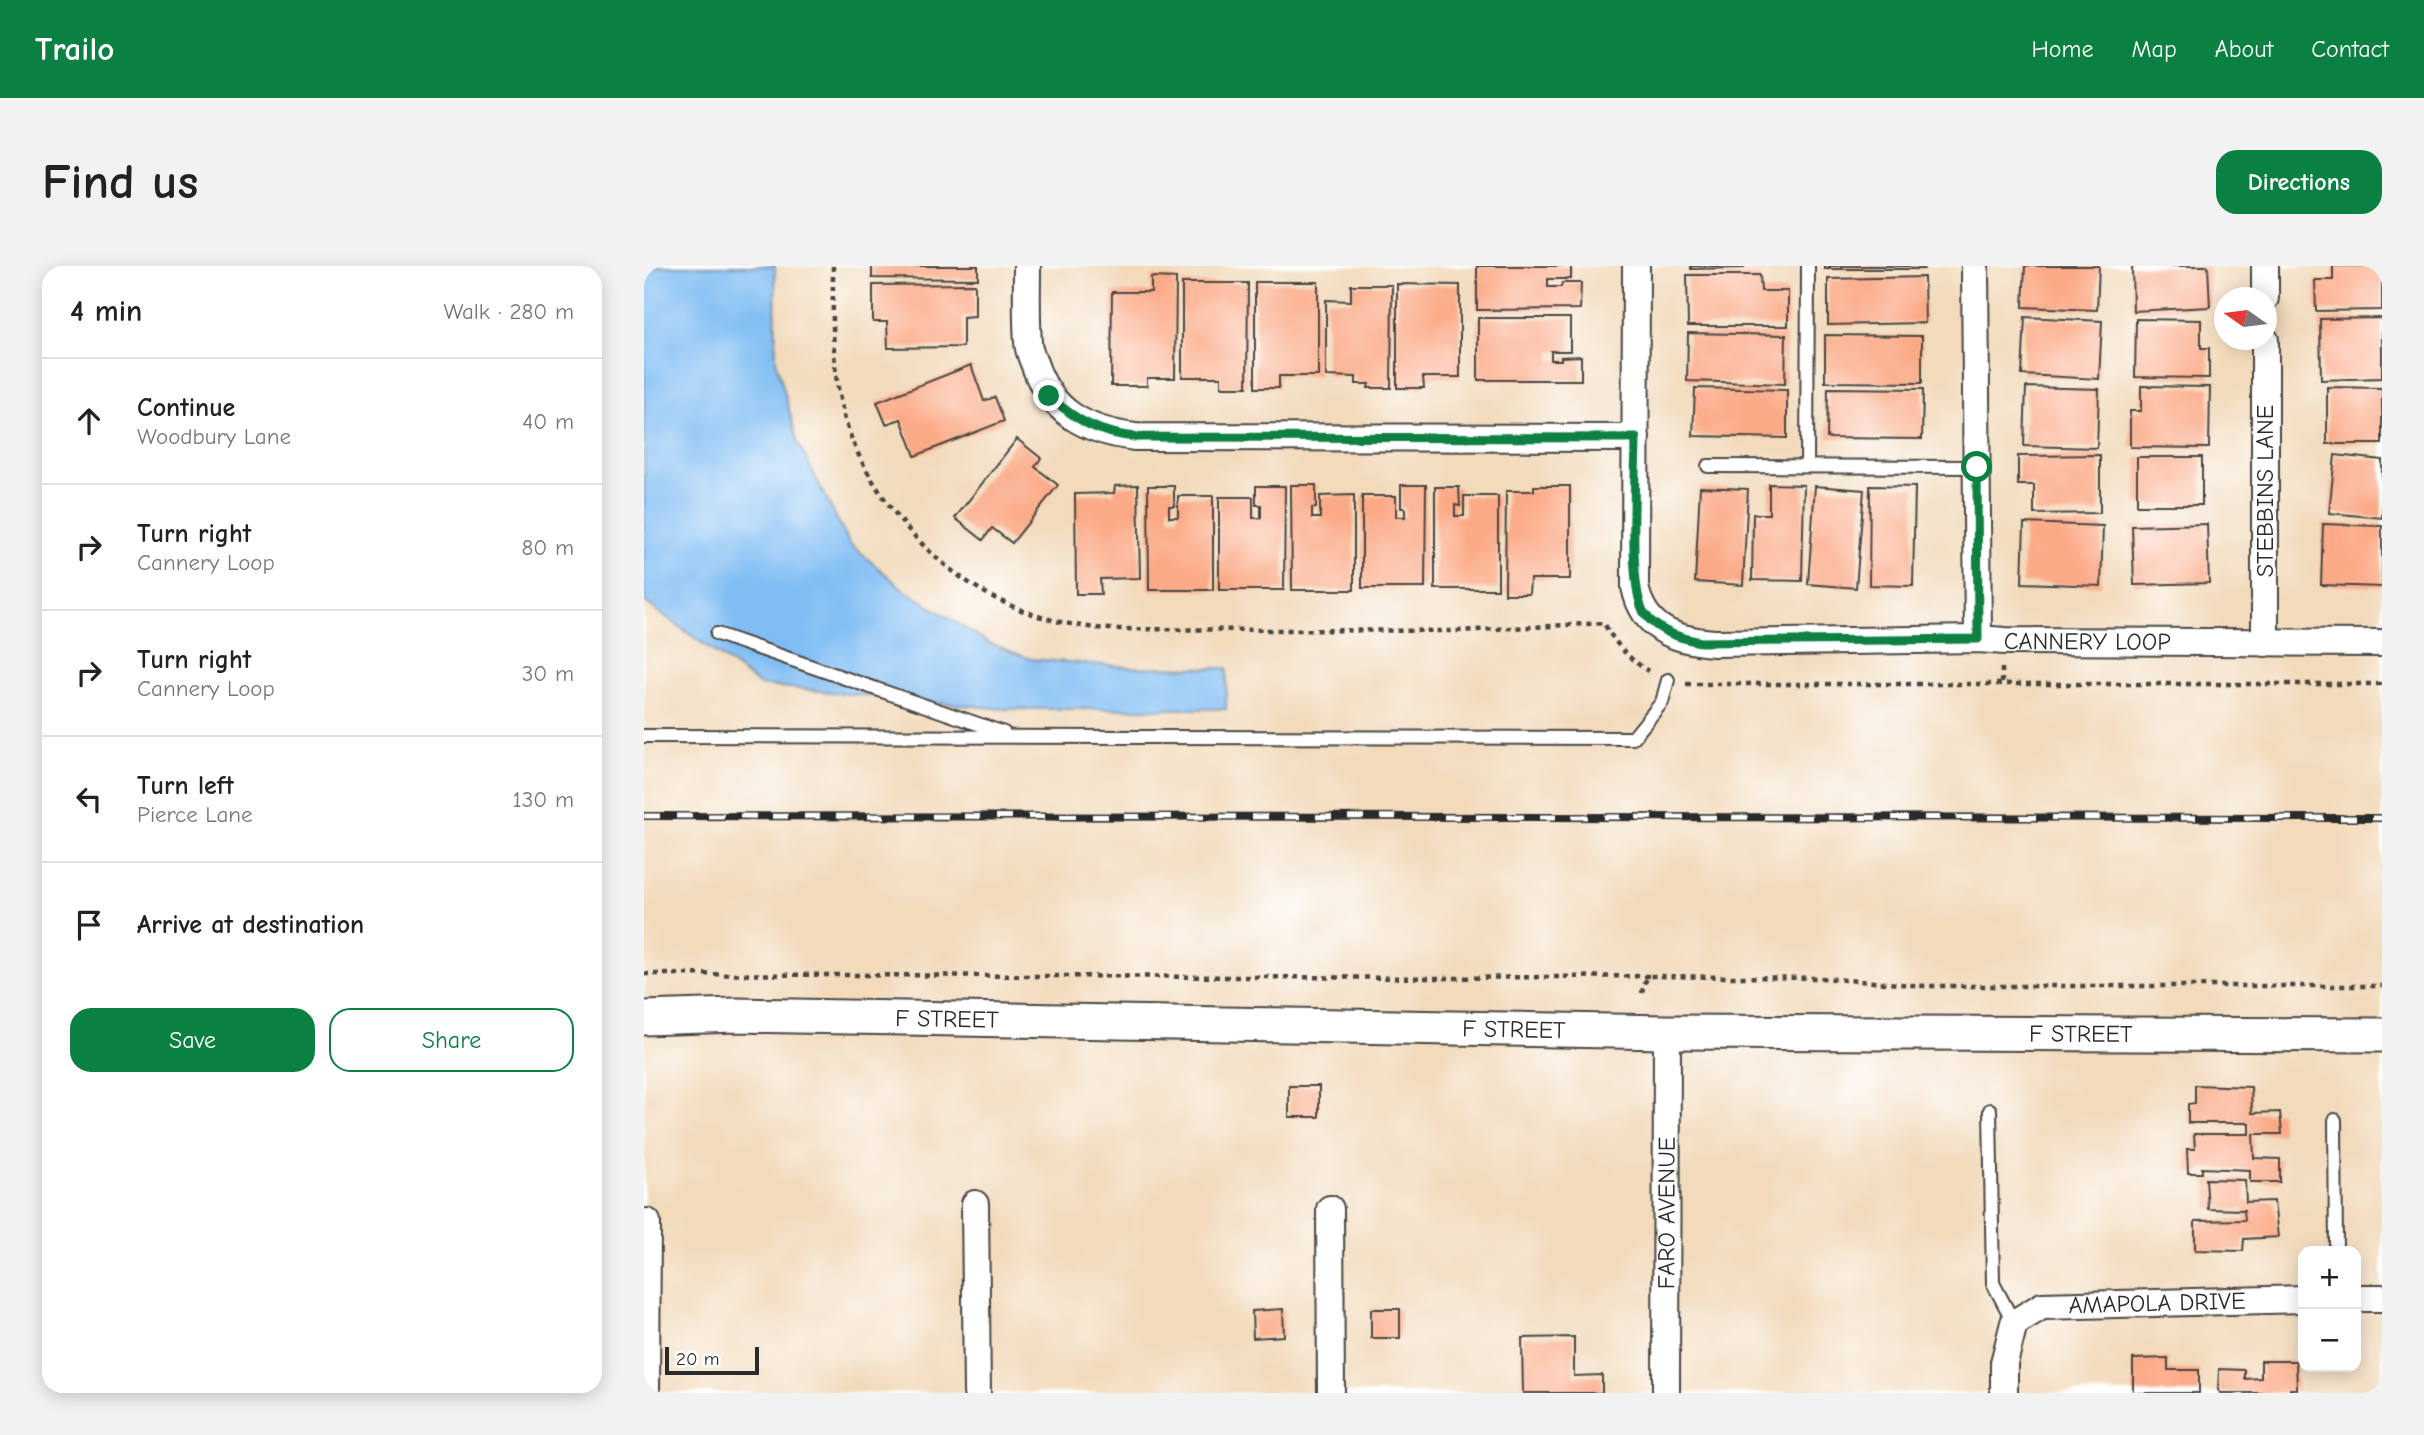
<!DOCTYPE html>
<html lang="en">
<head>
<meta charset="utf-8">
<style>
	:root { --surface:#fff; --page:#f2f2f2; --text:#222; --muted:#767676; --line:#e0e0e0; --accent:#0b8043 }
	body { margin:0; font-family:"Comic Neue",sans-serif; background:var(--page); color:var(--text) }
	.controls { position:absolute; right:21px; bottom:21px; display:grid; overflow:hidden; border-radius:14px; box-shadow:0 4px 18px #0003 }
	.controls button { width:63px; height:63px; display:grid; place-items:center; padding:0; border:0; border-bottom:2px solid var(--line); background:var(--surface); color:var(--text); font:35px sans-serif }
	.compass { position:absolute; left:1570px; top:21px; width:63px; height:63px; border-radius:50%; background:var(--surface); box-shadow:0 4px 18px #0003; rotate:284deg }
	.scale { position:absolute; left:21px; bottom:18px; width:94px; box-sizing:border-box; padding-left:7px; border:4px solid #2b2b2b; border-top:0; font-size:19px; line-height:24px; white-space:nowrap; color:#2b2b2b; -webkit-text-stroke:5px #fff; paint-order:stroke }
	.stop { position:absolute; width:21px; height:21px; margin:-16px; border:5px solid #0b8043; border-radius:50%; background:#fff }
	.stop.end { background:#0b8043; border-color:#fff; box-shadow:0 2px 7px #0008 }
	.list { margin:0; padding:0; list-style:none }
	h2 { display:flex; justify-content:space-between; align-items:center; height:91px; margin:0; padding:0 28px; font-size:30px }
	h2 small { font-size:23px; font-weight:400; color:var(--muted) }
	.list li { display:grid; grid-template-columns:46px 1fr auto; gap:21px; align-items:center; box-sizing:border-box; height:126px; padding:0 28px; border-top:2px solid var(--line) }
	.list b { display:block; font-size:26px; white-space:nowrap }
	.list p { margin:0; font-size:23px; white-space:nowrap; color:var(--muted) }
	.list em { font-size:23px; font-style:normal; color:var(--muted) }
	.actions { display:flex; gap:14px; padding:21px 28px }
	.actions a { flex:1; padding:16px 0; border:2px solid var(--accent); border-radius:21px; text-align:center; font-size:24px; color:var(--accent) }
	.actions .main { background:var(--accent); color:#fff }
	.icon { flex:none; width:38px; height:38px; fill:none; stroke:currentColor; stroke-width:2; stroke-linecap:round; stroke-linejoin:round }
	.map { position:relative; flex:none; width:1738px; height:1127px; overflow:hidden; border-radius:21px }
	header { display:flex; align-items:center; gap:42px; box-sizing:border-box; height:98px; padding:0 35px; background:var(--accent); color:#fff }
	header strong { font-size:33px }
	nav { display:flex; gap:38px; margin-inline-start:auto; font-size:24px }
	.intro { display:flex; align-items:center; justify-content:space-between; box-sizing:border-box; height:168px; padding:0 42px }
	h1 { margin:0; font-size:49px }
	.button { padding:18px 32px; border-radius:21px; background:var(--accent); color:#fff; font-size:24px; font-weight:700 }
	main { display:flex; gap:42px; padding:0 42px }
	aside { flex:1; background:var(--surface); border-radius:21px; box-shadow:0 4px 18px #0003 }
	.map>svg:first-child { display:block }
	.water { fill:#80bdf3; stroke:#56748f; stroke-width:2 }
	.building { fill:#fbaa87 }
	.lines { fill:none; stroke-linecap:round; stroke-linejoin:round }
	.service-casing { stroke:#494541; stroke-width:16 }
	.minor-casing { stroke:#494541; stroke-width:30 }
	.tertiary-casing { stroke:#494541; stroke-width:37 }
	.path { stroke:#494541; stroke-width:4.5; stroke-dasharray:5 5; stroke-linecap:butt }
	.service { stroke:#fff; stroke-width:12 }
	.minor { stroke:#fff; stroke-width:26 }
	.tertiary { stroke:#fff; stroke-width:33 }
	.rail-casing { stroke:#2b2b2b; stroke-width:8 }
	.rail { stroke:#fff; stroke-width:5; stroke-dasharray:16; stroke-linecap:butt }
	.route { stroke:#0b8043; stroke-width:9 }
	.labels { text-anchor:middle; stroke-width:6; stroke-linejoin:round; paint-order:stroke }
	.street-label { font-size:24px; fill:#2b2b2b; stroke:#fff }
</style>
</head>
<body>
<header>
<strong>Trailo</strong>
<nav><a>Home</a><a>Map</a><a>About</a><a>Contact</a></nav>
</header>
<div class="intro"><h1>Find us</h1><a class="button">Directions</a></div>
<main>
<aside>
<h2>4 min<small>Walk · 280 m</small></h2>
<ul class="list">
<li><svg class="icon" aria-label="ahead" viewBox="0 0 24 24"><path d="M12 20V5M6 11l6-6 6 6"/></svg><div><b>Continue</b><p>Woodbury Lane</p></div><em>40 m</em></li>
<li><svg class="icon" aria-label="right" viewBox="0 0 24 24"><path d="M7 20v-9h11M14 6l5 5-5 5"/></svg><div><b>Turn right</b><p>Cannery Loop</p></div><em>80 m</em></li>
<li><svg class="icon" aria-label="right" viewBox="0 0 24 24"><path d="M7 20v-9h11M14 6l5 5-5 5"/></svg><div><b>Turn right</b><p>Cannery Loop</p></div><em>30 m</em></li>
<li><svg class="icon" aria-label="left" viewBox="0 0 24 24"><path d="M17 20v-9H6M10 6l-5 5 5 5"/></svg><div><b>Turn left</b><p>Pierce Lane</p></div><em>130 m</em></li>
<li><svg class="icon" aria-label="arrive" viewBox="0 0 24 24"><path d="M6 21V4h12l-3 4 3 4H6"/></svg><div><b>Arrive at destination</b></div></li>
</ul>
<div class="actions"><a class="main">Save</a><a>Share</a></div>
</aside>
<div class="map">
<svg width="1738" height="1127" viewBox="0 0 1738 1127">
	<rect width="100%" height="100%" fill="#fff"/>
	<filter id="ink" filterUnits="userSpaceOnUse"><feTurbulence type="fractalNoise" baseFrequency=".0143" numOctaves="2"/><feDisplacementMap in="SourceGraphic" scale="14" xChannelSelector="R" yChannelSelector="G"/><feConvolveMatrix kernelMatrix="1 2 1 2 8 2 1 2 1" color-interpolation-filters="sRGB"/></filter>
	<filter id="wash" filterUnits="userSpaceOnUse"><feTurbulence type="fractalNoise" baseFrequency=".00686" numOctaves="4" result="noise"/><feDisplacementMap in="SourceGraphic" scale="28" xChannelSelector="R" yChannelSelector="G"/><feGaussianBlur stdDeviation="1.57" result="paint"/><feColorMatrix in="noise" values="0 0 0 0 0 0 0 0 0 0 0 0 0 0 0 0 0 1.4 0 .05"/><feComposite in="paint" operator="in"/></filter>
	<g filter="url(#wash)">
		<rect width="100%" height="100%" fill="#f2dabb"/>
		<polygon class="water" points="0,0 131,0 132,95 154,177 205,277 259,323 345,377 387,393 487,401 583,402 582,443 359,443 116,419 0,335"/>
		<g id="blocks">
			<g class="building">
				<polygon points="228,0 334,0 334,13 228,12"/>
				<polygon points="833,0 927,0 927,13 904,13 904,21 917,21 918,17 937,17 936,43 833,44"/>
				<polygon points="1047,0 1100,0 1100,2 1047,3"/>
				<rect x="1181" y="0" width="99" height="3"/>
				<polygon points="1381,0 1455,0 1453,44 1379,41"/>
				<polygon points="1488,0 1564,0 1566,41 1489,45"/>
				<polygon points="1689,0 1738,0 1738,44 1672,45 1671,14 1689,14"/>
				<polygon points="1043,9 1116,9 1117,25 1144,25 1144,60 1044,60"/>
				<polygon points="507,11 532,12 531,112 503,112 503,120 467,120 468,26 507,26"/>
				<polygon points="1280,11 1281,57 1184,59 1184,13"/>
				<polygon points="611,16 674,16 674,110 635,110 635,122 611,122"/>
				<polygon points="538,17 604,17 603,121 577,121 577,111 538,111"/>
				<polygon points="331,18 331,50 319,51 319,81 244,82 243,56 229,56 229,19"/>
				<polygon points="753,18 816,19 816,111 779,111 780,122 753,122"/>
				<polygon points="707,19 748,19 747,122 724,122 725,118 712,118 712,111 682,110 682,34 707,35"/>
				<polygon points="1381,51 1458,55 1455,113 1378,109"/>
				<polygon points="834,52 926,52 926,85 907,85 907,94 917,94 917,91 937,90 937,114 834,114"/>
				<polygon points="1738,52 1738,112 1677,114 1676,53"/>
				<polygon points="1492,53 1557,54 1557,82 1565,82 1565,112 1491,111"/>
				<polygon points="1044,67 1142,69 1141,118 1043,115"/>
				<polygon points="1181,69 1278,70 1278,117 1181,116"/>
				<polygon points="327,99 340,135 351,131 360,155 271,190 257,153 242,158 233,136"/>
				<polygon points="1497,120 1566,121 1565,182 1486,181 1486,145 1497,145"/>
				<polygon points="1382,121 1455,123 1453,182 1380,180"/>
				<polygon points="1683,121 1738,122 1738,178 1683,178"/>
				<polygon points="1051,122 1143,124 1143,172 1049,170"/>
				<polygon points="1184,122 1279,123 1278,173 1183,172"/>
				<polygon points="373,173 397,192 391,201 414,219 368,277 348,262 339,274 311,252"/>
				<polygon points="1456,189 1456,247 1390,248 1390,219 1374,219 1374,190"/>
				<polygon points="1691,189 1738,194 1738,252 1685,247"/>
				<rect x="1493" y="191" width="65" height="48"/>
				<polygon points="1125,218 1160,219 1158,315 1108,314 1109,248 1125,248"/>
				<polygon points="494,219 496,312 456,313 457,328 432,328 431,228 470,227 471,220"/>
				<polygon points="647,219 672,219 672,242 668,242 668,252 676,252 676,230 710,229 710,324 648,324"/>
				<polygon points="757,219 782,219 781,322 718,322 718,230 752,230 752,251 761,251 761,242 757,242"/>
				<polygon points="504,220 530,220 530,240 525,240 525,251 534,251 534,230 569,230 569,324 505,324"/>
				<polygon points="612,220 641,220 640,324 575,324 575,231 609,231 609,252 617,252 617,239 612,239"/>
				<polygon points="890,220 926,220 926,313 886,313 885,328 861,328 862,225 890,225"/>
				<polygon points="1171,220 1220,224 1212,322 1164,318"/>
				<polygon points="1226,220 1271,221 1269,320 1225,319"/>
				<polygon points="791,221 815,221 816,240 811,239 811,250 820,250 820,230 854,230 854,323 791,323"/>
				<polygon points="1056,221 1104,223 1099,319 1051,316"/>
				<polygon points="1380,257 1459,260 1457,320 1378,317"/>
				<polygon points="1563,258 1565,317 1490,319 1488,260"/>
				<polygon points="1679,258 1738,260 1738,321 1677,319"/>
				<polygon points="1551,819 1607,821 1608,847 1636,846 1638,868 1609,868 1610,892 1636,893 1636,916 1606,916 1606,904 1558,902 1558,907 1544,907 1543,883 1551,883 1550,868 1605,868 1605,857 1544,857 1544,838 1551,837"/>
				<rect x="645" y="820" width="30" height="31"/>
				<polygon points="1562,913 1601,914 1602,936 1630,935 1634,971 1600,973 1599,985 1551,984 1551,955 1601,954 1600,944 1564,943"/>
				<polygon points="639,1043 640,1070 609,1072 608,1045"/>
				<rect x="727" y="1043" width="29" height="29"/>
				<polygon points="930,1071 930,1110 958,1109 958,1127 879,1127 878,1072"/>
				<polygon points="1524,1092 1524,1104 1555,1104 1555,1127 1489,1127 1489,1093"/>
				<polygon points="1617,1095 1652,1095 1653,1123 1646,1123 1646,1127 1577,1127 1574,1124 1575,1103 1601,1104 1601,1113 1617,1112"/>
			</g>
		</g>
	</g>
	<g filter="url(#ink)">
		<use href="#blocks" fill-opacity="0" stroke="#494541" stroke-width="2"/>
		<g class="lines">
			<g class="service-casing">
				<g id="service">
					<polyline points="1064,200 1333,201"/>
					<polyline points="1163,200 1164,0"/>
					<polyline points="73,368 360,467"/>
					<polyline points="0,470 989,472 1018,436 1024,414"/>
					<polyline points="1346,844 1349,1017 1370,1057"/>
					<polyline points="1691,854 1692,985"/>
				</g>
			</g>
			<g class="minor-casing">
				<g id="minor">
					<path d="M 383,0 C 383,25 382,51 384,76 C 384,83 387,90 390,97 C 406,146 442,165 491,171 L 992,172"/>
					<path id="s1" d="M 992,0 L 991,321 C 1000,363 1030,374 1070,377 L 1334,373 L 1361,375 L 1738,377"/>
					<polyline points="1331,0 1334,373"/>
					<polyline points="1621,32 1621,0"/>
					<polyline points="1621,74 1621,377"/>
					<polyline points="331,938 333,1127"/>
					<polyline points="686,943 687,1127"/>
					<polyline points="1712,1032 1738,1032"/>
					<polyline points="2,1127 3,956"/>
					<path id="s2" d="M 1022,1127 L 1023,766"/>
					<path id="s3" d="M 1360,1127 L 1360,1097 L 1370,1057 L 1398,1040 L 1659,1033"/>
				</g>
			</g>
			<g class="tertiary-casing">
				<g id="tertiary">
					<path id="s4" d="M 0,752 L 92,749 L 1023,766 L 1738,769"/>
				</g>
			</g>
			<g class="path">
				<path d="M 189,0 C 189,46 187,93 197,138 C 205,175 223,209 245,239 C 299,313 373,357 465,363 L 814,365 L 960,357 C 971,378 984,392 1004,405"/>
				<polyline points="1358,402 1358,419"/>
				<polyline points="1042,418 1738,418"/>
				<polyline points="0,708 803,712 1006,710"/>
				<polyline points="998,727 1000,717 1006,710 1177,712 1281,720 1738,720"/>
			</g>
			<use href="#service" class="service"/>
			<use href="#minor" class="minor"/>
			<use href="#tertiary" class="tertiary"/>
			<g class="rail-casing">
				<polyline id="rail" points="0,550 1738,552"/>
			</g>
			<use href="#rail" class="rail"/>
		</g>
	</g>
	<g class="lines" filter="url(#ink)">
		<path class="route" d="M 405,130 C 433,155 454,167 491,171 L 992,172 C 992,208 983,323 1001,348 C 1014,366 1036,372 1057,376 L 1334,373 L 1333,201"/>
	</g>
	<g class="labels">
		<g class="street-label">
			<text transform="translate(1621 225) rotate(-90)" y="8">STEBBINS LANE</text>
			<text dy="8" stroke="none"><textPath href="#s1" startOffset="800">CANNERY LOOP</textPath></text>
			<text dy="8" stroke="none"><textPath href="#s4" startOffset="303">F STREET</textPath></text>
			<text dy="8" stroke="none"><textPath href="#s4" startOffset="870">F STREET</textPath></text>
			<text dy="8" stroke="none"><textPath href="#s4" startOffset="1437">F STREET</textPath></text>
			<text dy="8" stroke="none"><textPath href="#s2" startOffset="180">FARO AVENUE</textPath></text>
			<text dy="8" stroke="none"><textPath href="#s3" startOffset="219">AMAPOLA DRIVE</textPath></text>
		</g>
	</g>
</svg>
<div class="controls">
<button>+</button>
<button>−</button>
</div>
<svg class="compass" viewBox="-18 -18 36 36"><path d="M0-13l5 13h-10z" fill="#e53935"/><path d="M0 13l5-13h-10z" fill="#767676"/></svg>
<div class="scale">20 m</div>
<div class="stop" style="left:1333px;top:201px"></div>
<div class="stop end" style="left:405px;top:130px"></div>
</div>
</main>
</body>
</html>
